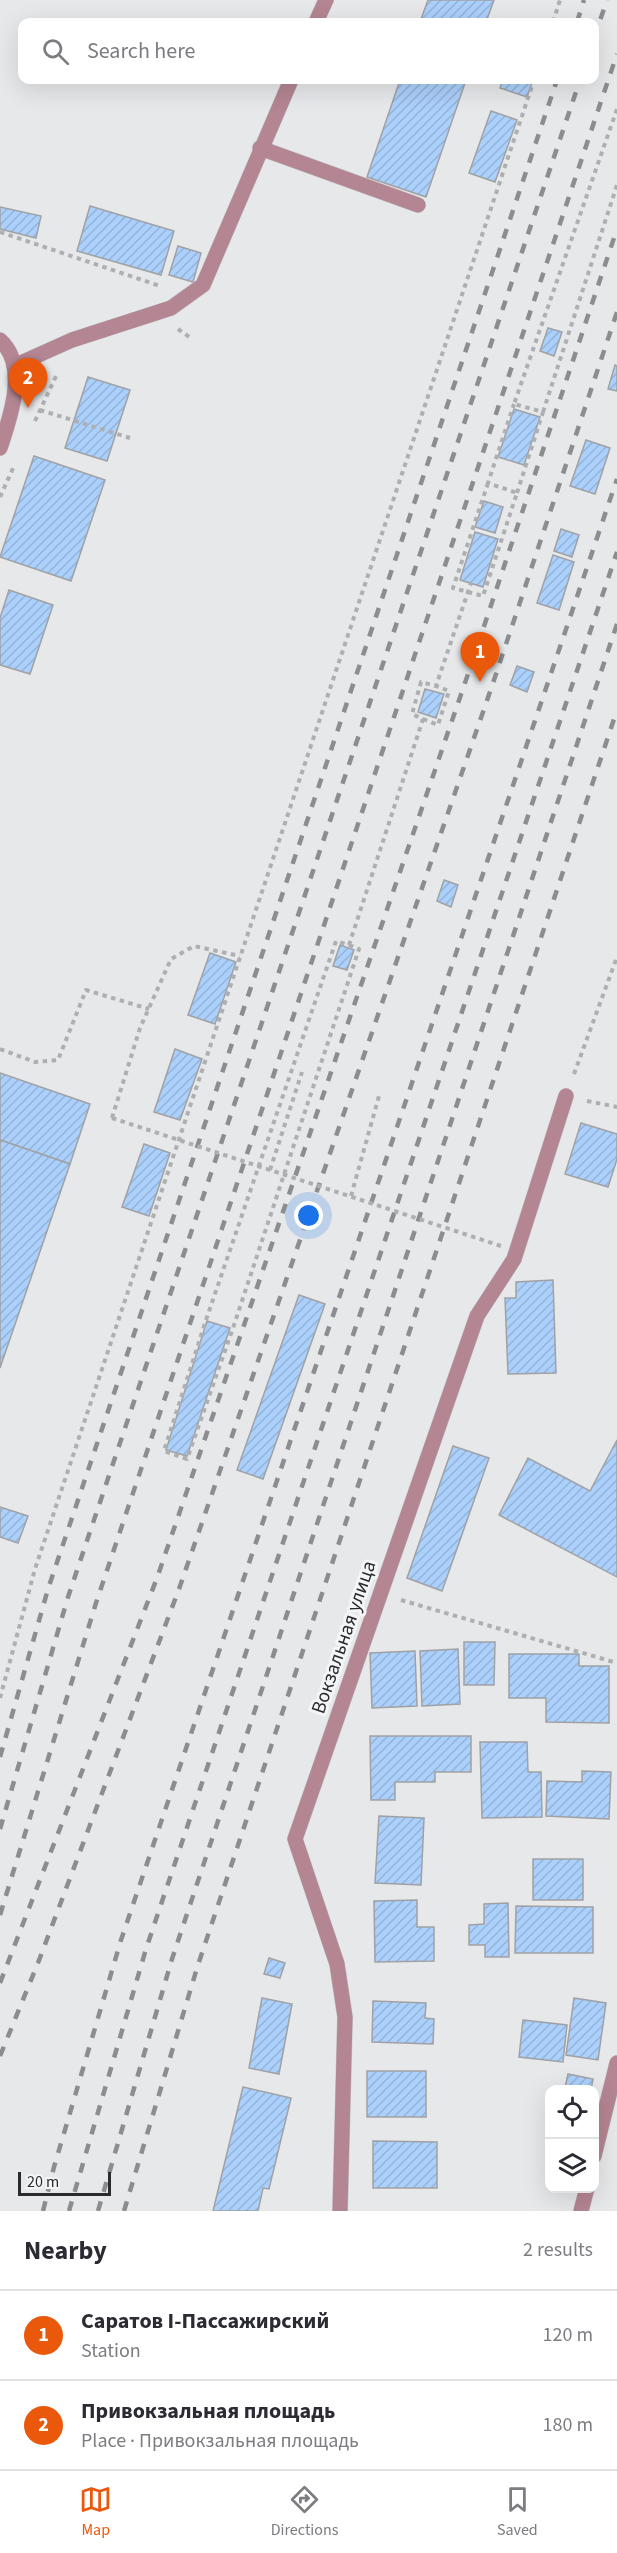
<!DOCTYPE html>
<html lang="en">
<head>
<meta charset="utf-8">
<style>
	:root { --surface:#fff; --page:#f7f7f7; --text:#2b2b33; --muted:#7c7c81; --line:#e1e1e2; --accent:#ea580c }
	body { margin:0; font-family:"Source Sans 3",sans-serif; background:var(--page); color:var(--text) }
	.controls { position:absolute; right:18px; bottom:18px; display:grid; overflow:hidden; border-radius:12px; box-shadow:0 6px 24px #0002 }
	.controls button { width:54px; height:54px; display:grid; place-items:center; padding:0; border:0; border-bottom:2px solid var(--line); background:var(--surface); color:var(--text); font:30px sans-serif }
	.scale { position:absolute; left:18px; bottom:15px; width:93px; box-sizing:border-box; padding-left:6px; border:3px solid #2b2b2c; border-top:0; font-size:16px; line-height:21px; white-space:nowrap; color:#2b2b2c; -webkit-text-stroke:4px #f3f5f7; paint-order:stroke }
	.you { position:absolute; left:309px; top:1216px; width:21px; height:21px; margin:-15px; border:4px solid #fff; border-radius:50%; background:#1a73e8; box-shadow:0 0 0 9px #1a73e833 }
	.badge { display:grid; place-items:center; width:39px; height:39px; border-radius:50%; background:var(--accent); color:#fff; font-size:20px; font-weight:700 }
	.pin { position:absolute; translate:-50% -50px; filter:drop-shadow(0 2px 3px #0008) }
	.pin::after { content:''; position:absolute; top:32px; width:21px; height:18px; background:inherit; clip-path:polygon(0 0,100% 0,50% 100%) }
	.list { margin:0; padding:0; list-style:none }
	h2 { display:flex; justify-content:space-between; align-items:center; height:78px; margin:0; padding:0 24px; font-size:26px }
	h2 small { font-size:20px; font-weight:400; color:var(--muted) }
	.list li { display:grid; grid-template-columns:39px 1fr auto; gap:18px; align-items:center; box-sizing:border-box; height:90px; padding:0 24px; border-top:2px solid var(--line) }
	.list b { display:block; font-size:22px; white-space:nowrap }
	.list p { margin:0; font-size:20px; white-space:nowrap; color:var(--muted) }
	.list em { font-size:20px; font-style:normal; color:var(--muted) }
	.icon { flex:none; width:33px; height:33px; fill:none; stroke:currentColor; stroke-width:2; stroke-linecap:round; stroke-linejoin:round }
	.map { position:relative; flex:none; width:617px; height:2211px; overflow:hidden }
	.search { position:absolute; background:var(--surface); box-shadow:0 6px 24px #0002; left:18px; right:18px; top:18px; height:66px; display:flex; align-items:center; gap:15px; box-sizing:border-box; padding:0 21px; border-radius:12px; color:var(--muted); font-size:22px }
	.sheet { height:258px; background:var(--surface) }
	nav { display:flex; justify-content:space-around; align-items:center; box-sizing:border-box; height:84px; border-top:2px solid var(--line); background:var(--surface); font-size:16px; color:var(--muted) }
	nav a { display:grid; justify-items:center; gap:3px }
	nav .on { color:var(--accent) }
	.map>svg:first-child { display:block }
	.building { fill:url(#building-hatch); stroke:#a0a1a4; stroke-width:1.5 }
	.lines { fill:none; stroke-linecap:round; stroke-linejoin:round }
	.minor-casing { stroke:#c4c6c8; stroke-width:16 }
	.path { stroke:#aeafb1; stroke-width:4; stroke-dasharray:4.5 4.5; stroke-linecap:butt }
	.minor { stroke:#b48592; stroke-width:15 }
	.rail { stroke:#8c8d8e; stroke-width:4.5; stroke-dasharray:10 10; stroke-linecap:butt }
	.path-bridge { stroke:#aeafb1; stroke-width:4; stroke-dasharray:4.5 4.5; stroke-linecap:butt }
	.labels { text-anchor:middle; stroke-width:6; stroke-linejoin:round; paint-order:stroke }
	.street-label { font-size:20px; fill:#2b2b2c; stroke:#f3f5f7 }
</style>
</head>
<body>
<div class="map">
<svg width="617" height="2211" viewBox="0 0 617 2211">
	<defs>
		<pattern id="building-hatch" width="6" height="6" patternUnits="userSpaceOnUse" patternTransform="scale(1.5)"><rect width="6" height="6" fill="#acd0fc"/><path d="M-1 1l2-2M0 6l6-6M5 7l2-2" fill="none" stroke="#94b3d8"/></pattern>
	</defs>
	<rect width="100%" height="100%" fill="#e6e8ea"/>
	<g class="building">
		<polygon points="428,0 494,0 486,22 420,22"/>
		<polygon points="400,80 466,80 426,197 367,177"/>
		<polygon points="503,80 533,80 527,97 500,88"/>
		<polygon points="491,111 517,120 495,182 469,173"/>
		<polygon points="90,206 174,231 161,275 77,251"/>
		<polygon points="0,207 41,216 36,238 0,229"/>
		<polygon points="178,246 201,253 193,282 169,275"/>
		<polygon points="548,328 562,332 554,356 540,351"/>
		<polygon points="615,365 617,366 617,391 608,389"/>
		<polygon points="88,377 130,390 107,461 65,448"/>
		<polygon points="514,409 540,417 524,465 498,457"/>
		<polygon points="586,440 610,448 595,494 570,486"/>
		<polygon points="34,456 105,480 71,581 0,557"/>
		<polygon points="484,501 503,507 495,533 475,527"/>
		<polygon points="561,529 579,535 572,557 554,551"/>
		<polygon points="475,532 498,539 483,587 460,580"/>
		<polygon points="553,555 574,562 559,610 537,603"/>
		<polygon points="9,590 53,605 30,674 0,665 0,618"/>
		<polygon points="517,666 534,672 527,692 510,685"/>
		<polygon points="425,689 444,694 436,718 418,712"/>
		<polygon points="444,880 458,885 451,907 437,901"/>
		<polygon points="340,945 354,950 347,970 333,966"/>
		<polygon points="210,953 236,962 215,1024 188,1015"/>
		<polygon points="175,1049 202,1059 180,1120 154,1112"/>
		<polygon points="0,1073 90,1104 70,1164 0,1140"/>
		<polygon points="581,1123 617,1134 617,1159 608,1187 565,1174"/>
		<polygon points="0,1140 70,1164 0,1368"/>
		<polygon points="144,1144 170,1153 149,1216 122,1207"/>
		<polygon points="553,1280 556,1373 508,1374 505,1298 516,1298 516,1282"/>
		<polygon points="299,1295 325,1304 263,1479 237,1470"/>
		<polygon points="207,1321 230,1328 187,1456 166,1450"/>
		<polygon points="617,1440 617,1577 499,1515 528,1458 590,1491"/>
		<polygon points="453,1446 489,1458 442,1591 407,1578"/>
		<polygon points="0,1507 28,1516 18,1543 0,1537"/>
		<polygon points="464,1642 495,1642 494,1685 464,1685"/>
		<polygon points="458,1649 460,1704 422,1706 420,1651"/>
		<polygon points="415,1651 417,1706 372,1708 370,1653"/>
		<polygon points="509,1654 579,1654 579,1666 609,1666 609,1723 546,1722 546,1698 509,1698"/>
		<polygon points="370,1736 471,1736 471,1772 435,1772 435,1782 395,1782 395,1800 371,1800"/>
		<polygon points="480,1742 527,1742 528,1772 541,1772 542,1817 482,1818"/>
		<polygon points="582,1771 611,1772 609,1819 546,1816 547,1781 582,1782"/>
		<polygon points="379,1816 424,1818 421,1885 375,1883"/>
		<rect x="533" y="1859" width="50" height="41"/>
		<polygon points="417,1900 417,1927 434,1927 434,1961 375,1962 374,1901"/>
		<polygon points="508,1903 509,1957 485,1957 485,1945 469,1945 469,1925 484,1924 484,1904"/>
		<polygon points="516,1906 593,1907 593,1953 515,1953"/>
		<polygon points="269,1958 285,1963 280,1978 264,1974"/>
		<polygon points="262,1998 292,2004 279,2074 249,2068"/>
		<polygon points="574,1998 606,2003 598,2060 566,2055"/>
		<polygon points="373,2001 426,2003 425,2018 434,2019 433,2044 372,2042"/>
		<polygon points="523,2020 567,2025 563,2062 519,2057"/>
		<rect x="367" y="2071" width="59" height="46"/>
		<polygon points="568,2074 593,2079 591,2090 565,2088"/>
		<polygon points="243,2087 291,2098 269,2189 263,2188 258,2211 213,2211"/>
		<polygon points="373,2141 437,2142 437,2188 373,2188"/>
	</g>
	<g class="lines">
		<g class="minor-casing">
			<g id="minor">
				<polyline points="316,22 326,0"/>
				<polyline points="260,148 418,205"/>
				<path d="M 0,340 C 29,366 10,418 0,448"/>
				<polyline points="14,366 72,340 171,308 203,285 291,80"/>
				<polyline points="594,2156 617,2063"/>
				<polyline points="340,2211 345,2017 337,1964 295,1839 477,1316 514,1259 566,1096"/>
				<polyline points="581,2211 587,2188"/>
			</g>
		</g>
		<g class="path">
			<polyline points="553,22 560,0"/>
			<polyline points="0,232 160,286"/>
			<polyline points="178,329 192,339"/>
			<polyline points="40,410 130,438"/>
			<polyline points="543,412 617,185"/>
			<polyline points="35,421 57,374"/>
			<polyline points="488,483 453,588 483,596 517,493 488,483 514,404"/>
			<polyline points="517,493 543,412 514,404 617,109"/>
			<polyline points="0,497 14,466"/>
			<polyline points="423,719 438,725 449,691 436,686"/>
			<polyline points="349,945 359,949 233,1328 187,1459 164,1451 206,1320 336,941 349,945 423,719 412,714 421,682 436,686 471,583"/>
			<polyline points="0,1049 35,1062 58,1060 86,990 149,1009"/>
			<polyline points="574,1074 617,957"/>
			<polyline points="587,1101 617,1107"/>
			<polyline points="112,1118 140,1028 171,959 194,946 240,956"/>
			<polyline points="270,1170 302,1072"/>
			<polyline points="351,1196 379,1096"/>
			<polyline points="401,1600 617,1663"/>
			<polyline points="0,1698 35,1569 534,80"/>
		</g>
		<use href="#minor" class="minor"/>
		<g class="rail">
			<polyline points="577,22 584,0"/>
			<polyline points="594,38 607,0"/>
			<polyline points="0,1757 48,1589 557,80"/>
			<polyline points="0,1829 68,1597 580,80"/>
			<polyline points="0,1915 96,1603 617,54"/>
			<polyline points="0,1983 157,1578 467,677 617,229"/>
			<polyline points="0,2056 38,1963 179,1589 492,686 617,312"/>
			<polyline points="43,2211 54,2167 121,1940 617,479"/>
			<polyline points="69,2211 146,1949 617,552"/>
			<polyline points="98,2211 172,1959 617,624"/>
			<polyline points="124,2211 197,1968 617,710"/>
		</g>
		<polyline class="path-bridge" points="112,1118 501,1246"/>
	</g>
	<g class="labels">
		<g class="street-label">
			<text transform="translate(343 1637) rotate(-71)" y="7">Вокзальная улица</text>
		</g>
	</g>
</svg>
<div class="controls">
<button><svg class="icon" aria-label="locate" viewBox="0 0 24 24"><circle cx="12" cy="12" r="6"/><path d="M12 2v4M12 18v4M2 12h4M18 12h4"/></svg></button>
<button><svg class="icon" aria-label="layers" viewBox="0 0 24 24"><path d="M12 4l9 5-9 5-9-5zM3 14l9 5 9-5"/></svg></button>
</div>
<div class="scale">20 m</div>
<div class="you"></div>
<div class="pin badge" style="left:480px;top:682px">1</div>
<div class="pin badge" style="left:28px;top:408px">2</div>
<div class="search"><svg class="icon" aria-label="search" viewBox="0 0 24 24"><circle cx="10" cy="10" r="6"/><path d="M15 15l6 6"/></svg>Search here</div>
</div>
<section class="sheet">
<h2>Nearby<small>2 results</small></h2>
<ul class="list">
<li><span class="badge">1</span><div><b>Саратов I-Пассажирский</b><p>Station</p></div><em>120 m</em></li>
<li><span class="badge">2</span><div><b>Привокзальная площадь</b><p>Place · Привокзальная площадь</p></div><em>180 m</em></li>
</ul>
</section>
<nav>
<a class="on"><svg class="icon" aria-label="map" viewBox="0 0 24 24"><path d="M3 6l6-2 6 2 6-2v14l-6 2-6-2-6 2zM9 4v14M15 6v14"/></svg>Map</a>
<a><svg class="icon" aria-label="directions" viewBox="0 0 24 24"><path d="M12 3l9 9-9 9-9-9zM9 14v-3h6M13 9l2 2-2 2"/></svg>Directions</a>
<a><svg class="icon" aria-label="saved" viewBox="0 0 24 24"><path d="M7 4h10v16l-5-4-5 4z"/></svg>Saved</a>
</nav>
</body>
</html>
